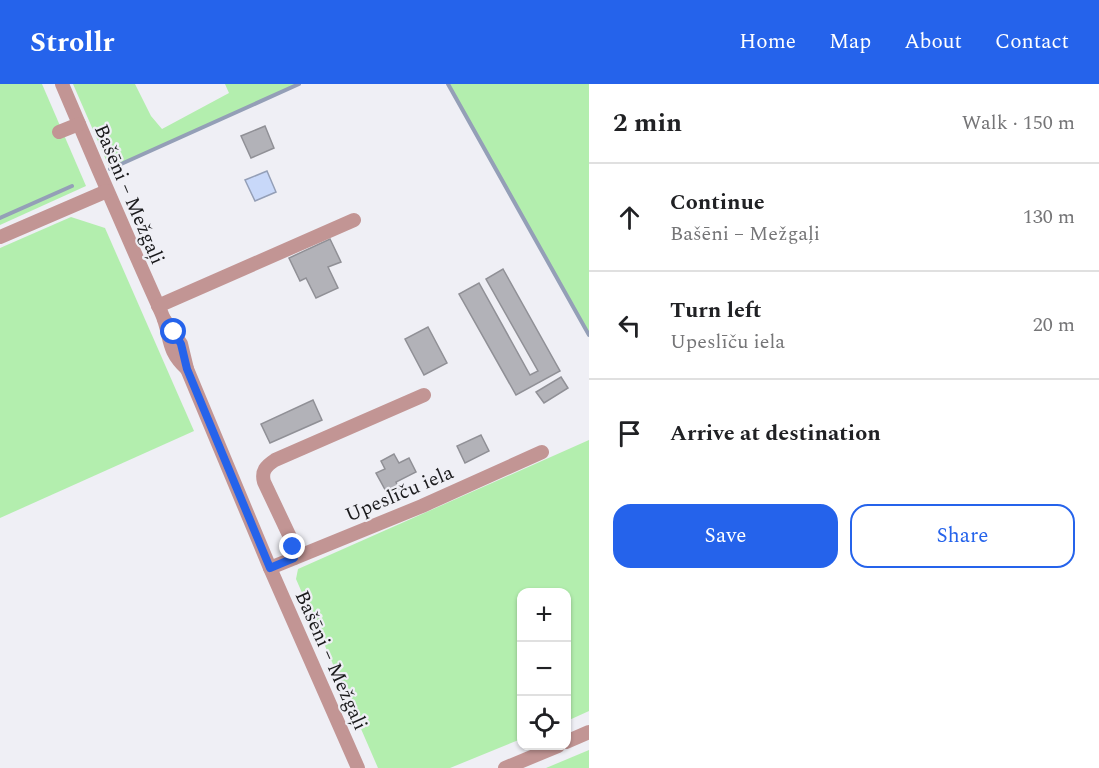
<!DOCTYPE html>
<html lang="en">
<head>
<meta charset="utf-8">
<style>
	:root { --surface:#fff; --page:#f6f6f6; --text:#202124; --muted:#757577; --line:#e0e0e0; --accent:#2563eb }
	body { margin:0; font-family:Spectral,serif; background:var(--page); color:var(--text) }
	.controls { position:absolute; right:18px; bottom:18px; display:grid; overflow:hidden; border-radius:12px; box-shadow:0 2px 4px #0004 }
	.controls button { width:54px; height:54px; display:grid; place-items:center; padding:0; border:0; border-bottom:2px solid var(--line); background:var(--surface); color:var(--text); font:30px sans-serif }
	.stop { position:absolute; width:18px; height:18px; margin:-14px; border:4px solid #2563eb; border-radius:50%; background:#fff }
	.stop.end { background:#2563eb; border-color:#fff; box-shadow:0 2px 6px #0008 }
	.list { margin:0; padding:0; list-style:none }
	h2 { display:flex; justify-content:space-between; align-items:center; height:78px; margin:0; padding:0 24px; font-size:26px }
	h2 small { font-size:20px; font-weight:400; color:var(--muted) }
	.list li { display:grid; grid-template-columns:39px 1fr auto; gap:18px; align-items:center; box-sizing:border-box; height:108px; padding:0 24px; border-top:2px solid var(--line) }
	.list b { display:block; font-size:22px; white-space:nowrap }
	.list p { margin:0; font-size:20px; white-space:nowrap; color:var(--muted) }
	.list em { font-size:20px; font-style:normal; color:var(--muted) }
	.actions { display:flex; gap:12px; padding:18px 24px }
	.actions a { flex:1; padding:14px 0; border:2px solid var(--accent); border-radius:18px; text-align:center; font-size:21px; color:var(--accent) }
	.actions .main { background:var(--accent); color:#fff }
	.icon { flex:none; width:33px; height:33px; fill:none; stroke:currentColor; stroke-width:2; stroke-linecap:round; stroke-linejoin:round }
	.map { position:relative; flex:none; width:589px; height:684px; overflow:hidden }
	header { display:flex; align-items:center; gap:36px; box-sizing:border-box; height:84px; padding:0 30px; background:var(--accent); color:#fff }
	header strong { font-size:28px }
	nav { display:flex; gap:33px; margin-inline-start:auto; font-size:21px }
	main { display:flex }
	aside { flex:1; background:var(--surface) }
	.map>svg:first-child { display:block }
	.green { fill:#b3eeae }
	.water { fill:#c8d8f9; stroke:#949fb7; stroke-width:1.5 }
	.lines { fill:none; stroke-linecap:round; stroke-linejoin:round }
	.stream { stroke:#949fb7; stroke-width:4 }
	.building { fill:#b2b2b8; stroke:#909096; stroke-width:1.5 }
	.minor { stroke:#c29594; stroke-width:14 }
	.route { stroke:#2563eb; stroke-width:8 }
	.labels { text-anchor:middle; stroke-width:4.5; stroke-linejoin:round; paint-order:stroke }
	.street-label { font-size:20px; fill:#1a1a1c; stroke:#efeff5 }
</style>
</head>
<body>
<header>
<strong>Strollr</strong>
<nav><a>Home</a><a>Map</a><a>About</a><a>Contact</a></nav>
</header>
<main>
<div class="map">
<svg width="589" height="684" viewBox="0 0 589 684">
	<rect width="100%" height="100%" fill="#efeff5"/>
	<g class="green">
		<polygon points="0,0 42,0 86,102 0,141"/>
		<polygon points="73,0 135,0 151,32 162,45 229,9 225,0 299,0 110,85"/>
		<polygon points="448,0 589,0 589,251"/>
		<polygon points="71,133 105,144 194,347 0,434 0,164"/>
		<polygon points="589,356 589,627 567,637 566,508 522,508 521,655 450,684 378,684 296,495 298,485"/>
		<polygon points="589,666 589,684 546,684"/>
	</g>
	<polygon class="water" points="267,87 276,108 255,117 245,96"/>
	<g class="lines">
		<g class="stream">
			<polyline points="448,0 589,251"/>
			<polyline points="110,85 299,0"/>
			<polyline points="0,134 72,102"/>
		</g>
	</g>
	<g class="building">
		<polygon points="265,42 274,64 251,74 241,52"/>
		<polygon points="330,155 341,178 328,183 338,204 316,214 306,194 300,197 289,174"/>
		<polygon points="503,185 560,287 516,311 459,210 479,199 530,291 538,287 486,195"/>
		<polygon points="428,243 447,279 424,291 405,255"/>
		<polygon points="561,293 568,304 544,319 536,308"/>
		<polygon points="313,316 322,336 270,359 261,340"/>
		<polygon points="481,351 489,367 465,379 457,362"/>
		<polygon points="394,370 399,379 409,374 416,388 396,398 399,405 388,411 376,389 385,385 381,377"/>
	</g>
	<g class="lines">
		<g class="minor">
			<path d="M 62,0 C 94,76 127,152 161,228 C 172,252 165,265 187,285"/>
			<polyline points="59,48 79,40"/>
			<polyline points="0,153 107,107"/>
			<polyline points="158,222 354,136"/>
			<polyline points="164,235 181,260 187,285 270,484 358,684"/>
			<path d="M 294,474 L 290,453 L 264,398 C 261,387 266,382 275,376 L 424,311"/>
			<polyline points="270,484 422,422 542,368"/>
			<polyline points="566,658 589,648"/>
			<polyline points="505,684 558,662"/>
		</g>
	</g>
	<g class="lines">
		<polyline class="route" points="174,248 181,260 187,285 270,484 294,474 293,463"/>
	</g>
	<g class="labels">
		<g class="street-label">
			<text transform="translate(130 110) rotate(67)" y="7">Bašēni – Mežgaļi</text>
			<text transform="translate(399 409) rotate(-23)" y="7">Upeslīču iela</text>
			<text transform="translate(332 576) rotate(66)" y="7">Bašēni – Mežgaļi</text>
		</g>
	</g>
</svg>
<div class="controls">
<button>+</button>
<button>−</button>
<button><svg class="icon" aria-label="locate" viewBox="0 0 24 24"><circle cx="12" cy="12" r="6"/><path d="M12 2v4M12 18v4M2 12h4M18 12h4"/></svg></button>
</div>
<div class="stop" style="left:174px;top:248px"></div>
<div class="stop end" style="left:293px;top:463px"></div>
</div>
<aside>
<h2>2 min<small>Walk · 150 m</small></h2>
<ul class="list">
<li><svg class="icon" aria-label="ahead" viewBox="0 0 24 24"><path d="M12 20V5M6 11l6-6 6 6"/></svg><div><b>Continue</b><p>Bašēni – Mežgaļi</p></div><em>130 m</em></li>
<li><svg class="icon" aria-label="left" viewBox="0 0 24 24"><path d="M17 20v-9H6M10 6l-5 5 5 5"/></svg><div><b>Turn left</b><p>Upeslīču iela</p></div><em>20 m</em></li>
<li><svg class="icon" aria-label="arrive" viewBox="0 0 24 24"><path d="M6 21V4h12l-3 4 3 4H6"/></svg><div><b>Arrive at destination</b></div></li>
</ul>
<div class="actions"><a class="main">Save</a><a>Share</a></div>
</aside>
</main>
</body>
</html>
